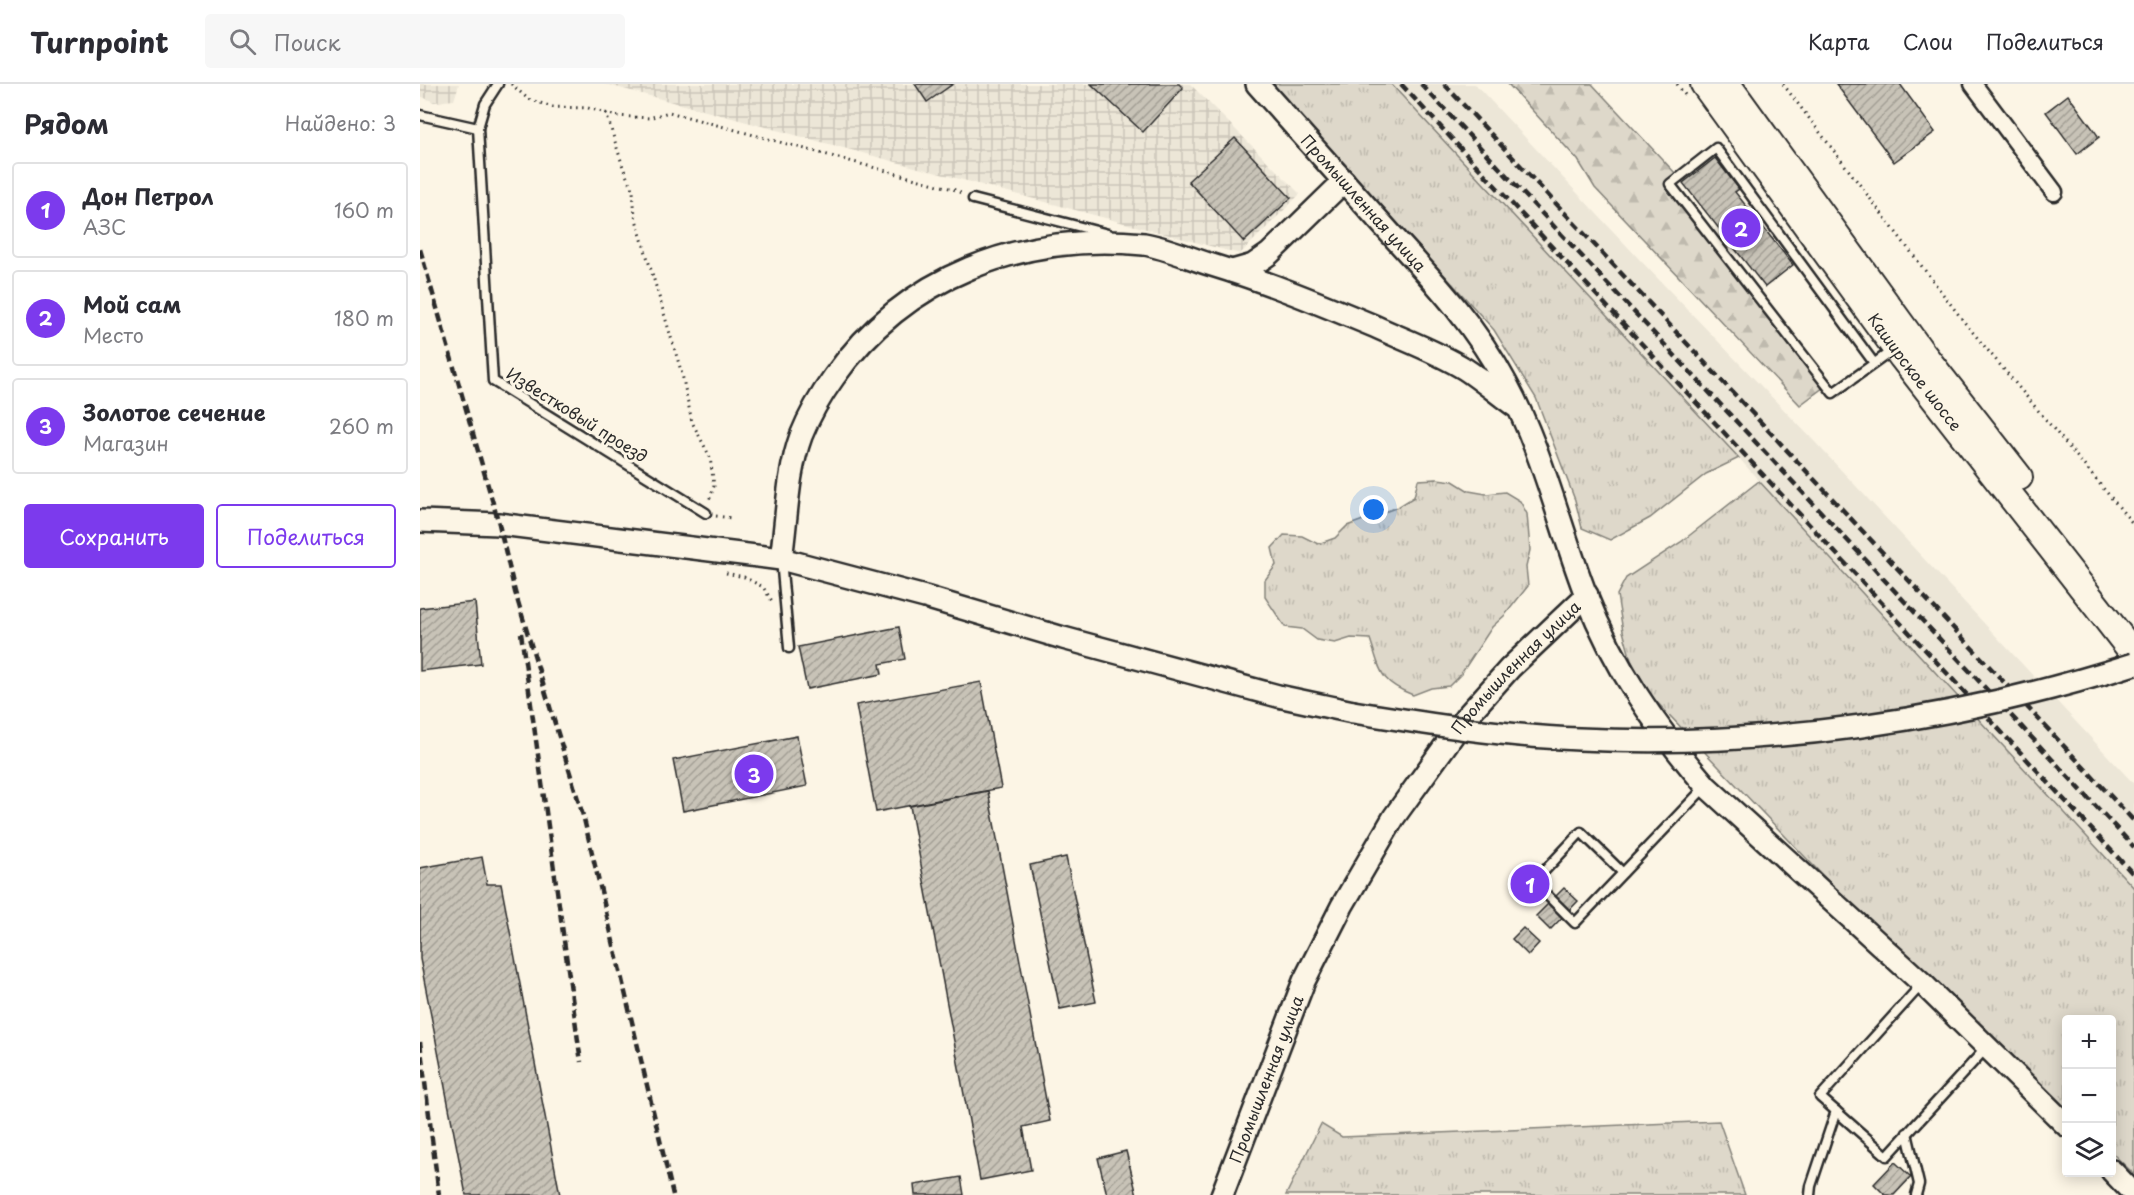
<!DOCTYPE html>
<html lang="ru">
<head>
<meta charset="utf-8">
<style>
	:root { --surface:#fff; --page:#f7f7f7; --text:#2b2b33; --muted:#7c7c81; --line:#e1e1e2; --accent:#7c3aed }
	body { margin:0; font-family:"Playpen Sans",sans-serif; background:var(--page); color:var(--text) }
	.controls { position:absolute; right:18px; bottom:18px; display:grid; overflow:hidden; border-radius:6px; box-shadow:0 3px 15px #0003 }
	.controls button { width:54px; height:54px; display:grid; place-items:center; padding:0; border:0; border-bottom:2px solid var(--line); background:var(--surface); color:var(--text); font:30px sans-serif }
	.you { position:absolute; left:954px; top:426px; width:21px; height:21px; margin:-15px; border:4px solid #fff; border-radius:50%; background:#1a73e8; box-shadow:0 0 0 9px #1a73e833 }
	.badge { display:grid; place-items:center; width:39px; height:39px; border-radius:50%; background:var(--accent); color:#fff; font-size:20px; font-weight:700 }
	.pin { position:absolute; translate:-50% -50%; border:3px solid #fff; box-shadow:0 2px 6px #0006 }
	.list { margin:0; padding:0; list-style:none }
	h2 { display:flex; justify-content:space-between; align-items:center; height:78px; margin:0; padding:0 24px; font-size:26px }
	h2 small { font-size:20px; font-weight:400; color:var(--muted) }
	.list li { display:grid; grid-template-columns:39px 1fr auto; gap:18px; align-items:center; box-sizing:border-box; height:96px; margin:0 12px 12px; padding:0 12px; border:2px solid var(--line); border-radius:6px }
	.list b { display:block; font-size:22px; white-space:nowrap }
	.list p { margin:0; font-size:20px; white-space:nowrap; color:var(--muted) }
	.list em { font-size:20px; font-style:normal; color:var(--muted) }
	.actions { display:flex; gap:12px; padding:18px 24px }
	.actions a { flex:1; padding:14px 0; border:2px solid var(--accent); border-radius:6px; text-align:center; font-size:21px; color:var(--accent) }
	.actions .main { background:var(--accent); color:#fff }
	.icon { flex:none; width:33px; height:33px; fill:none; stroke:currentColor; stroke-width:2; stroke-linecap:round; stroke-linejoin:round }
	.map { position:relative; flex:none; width:1714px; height:1111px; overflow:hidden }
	header { display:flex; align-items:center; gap:36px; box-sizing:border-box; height:84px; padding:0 30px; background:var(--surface); border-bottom:2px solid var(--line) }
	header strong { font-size:28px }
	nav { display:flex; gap:33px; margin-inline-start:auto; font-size:21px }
	.search { width:420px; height:54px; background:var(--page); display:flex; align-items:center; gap:15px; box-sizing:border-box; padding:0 21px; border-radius:6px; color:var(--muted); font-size:22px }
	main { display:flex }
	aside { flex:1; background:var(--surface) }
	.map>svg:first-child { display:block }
	.built { fill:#ece6d7 }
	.industrial { fill:url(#industrial-grid) }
	.grass { fill:url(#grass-tufts); stroke:#84827a; stroke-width:1.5 }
	.forest { fill:url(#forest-firs); stroke:#84827a; stroke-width:1.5 }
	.building { fill:url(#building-hatch); stroke:#2b2b2b; stroke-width:1.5 }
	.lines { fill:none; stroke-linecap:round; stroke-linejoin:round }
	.service-casing { stroke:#2b2b2b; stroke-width:13 }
	.minor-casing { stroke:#2b2b2b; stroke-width:21 }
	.tertiary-casing { stroke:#2b2b2b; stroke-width:26 }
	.primary-casing { stroke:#2b2b2b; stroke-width:30 }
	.path { stroke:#2b2b2b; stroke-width:3; stroke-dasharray:1.5 4.5; stroke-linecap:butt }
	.service { stroke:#fcf5e5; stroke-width:8 }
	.minor { stroke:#fcf5e5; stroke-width:16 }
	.tertiary { stroke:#fcf5e5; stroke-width:21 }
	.primary { stroke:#fcf5e5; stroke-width:26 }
	.rail { stroke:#2b2b2b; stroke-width:4.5; stroke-dasharray:9 4.5; stroke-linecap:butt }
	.tertiary-bridge-casing { stroke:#2b2b2b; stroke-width:26; stroke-linecap:butt }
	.tertiary-bridge { stroke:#fcf5e5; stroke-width:21 }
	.labels { text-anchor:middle; stroke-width:6; stroke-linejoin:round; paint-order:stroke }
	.street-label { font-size:16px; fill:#2b2b2b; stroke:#fcf5e5 }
</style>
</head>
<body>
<header>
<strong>Turnpoint</strong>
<div class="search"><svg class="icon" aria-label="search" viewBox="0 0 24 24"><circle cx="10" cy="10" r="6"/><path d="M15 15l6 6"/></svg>Поиск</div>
<nav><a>Карта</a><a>Слои</a><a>Поделиться</a></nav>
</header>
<main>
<aside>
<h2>Рядом<small>Найдено: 3</small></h2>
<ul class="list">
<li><span class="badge">1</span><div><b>Дон Петрол</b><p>АЗС</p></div><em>160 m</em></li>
<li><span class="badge">2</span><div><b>Мой сам</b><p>Место</p></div><em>180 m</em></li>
<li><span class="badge">3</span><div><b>Золотое сечение</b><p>Магазин</p></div><em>260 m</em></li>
</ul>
<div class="actions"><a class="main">Сохранить</a><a>Поделиться</a></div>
</aside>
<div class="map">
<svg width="1714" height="1111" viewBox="0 0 1714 1111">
	<defs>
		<pattern id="industrial-grid" width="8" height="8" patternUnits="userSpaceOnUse" patternTransform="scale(1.5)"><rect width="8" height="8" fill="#ece6d7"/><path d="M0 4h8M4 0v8" fill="none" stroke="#cbc5b9"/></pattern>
		<pattern id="grass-tufts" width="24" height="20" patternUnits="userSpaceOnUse" patternTransform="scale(1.5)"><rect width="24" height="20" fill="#ded8ca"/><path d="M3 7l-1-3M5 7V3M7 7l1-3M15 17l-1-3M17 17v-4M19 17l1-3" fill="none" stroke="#bfbaae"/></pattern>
		<pattern id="forest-firs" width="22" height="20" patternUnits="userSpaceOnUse" patternTransform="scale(1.5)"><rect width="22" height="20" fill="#ded8ca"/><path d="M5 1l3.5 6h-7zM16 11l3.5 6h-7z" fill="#bfbaae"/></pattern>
		<pattern id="building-hatch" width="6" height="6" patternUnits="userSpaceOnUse" patternTransform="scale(1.5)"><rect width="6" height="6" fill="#c8c3b7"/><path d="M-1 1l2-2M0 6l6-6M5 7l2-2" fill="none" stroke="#a39f95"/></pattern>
	</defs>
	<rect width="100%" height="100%" fill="#fcf5e5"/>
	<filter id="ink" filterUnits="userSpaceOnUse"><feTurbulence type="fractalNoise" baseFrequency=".0167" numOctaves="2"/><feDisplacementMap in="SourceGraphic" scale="12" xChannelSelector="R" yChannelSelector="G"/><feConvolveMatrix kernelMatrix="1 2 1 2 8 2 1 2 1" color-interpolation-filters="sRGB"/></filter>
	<g filter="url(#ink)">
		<polygon class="built" points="971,0 1055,0 1220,176 1393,356 1714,700 1714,804 1339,397 1319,374"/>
		<g class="industrial">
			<polygon points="0,0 39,0 34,16 14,18 0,12"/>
			<polygon points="185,0 770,0 880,110 820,170"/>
		</g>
		<g class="grass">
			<polygon points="852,0 971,0 1319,374 1286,390 1230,434 1190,456 1162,444 1155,416 1116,314 1074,246"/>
			<path d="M 1017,395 L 1033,397 L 1049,407 L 1066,410 L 1085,408 L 1100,417 L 1107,430 L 1110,466 L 1106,483 L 1108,502 L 1085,531 L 1072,543 L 1041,590 L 1029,602 L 1011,604 L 993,611 C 958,597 961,587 950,555 L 931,554 L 915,559 L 897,556 L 882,545 L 865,543 L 845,513 L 845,496 L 856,481 L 852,464 L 864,451 L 882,452 L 898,460 L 915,454 L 927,442 L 978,423 L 994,413 L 998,396 Z"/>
			<polygon points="1339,397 1714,804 1714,1090 1692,1069 1692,936 1646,936 1646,1026 1410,799 1231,612 1211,576 1203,547 1197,511 1206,494 1261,458"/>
			<polygon points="1299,1037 1325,1111 866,1111 901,1040 922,1053"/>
		</g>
		<polygon class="forest" points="1088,0 1172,0 1256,90 1246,101 1404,303 1380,321 1175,104 1158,76"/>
		<g class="building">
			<polygon points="495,0 533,0 507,18"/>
			<polygon points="671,0 759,0 763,4 723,48"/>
			<polygon points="1416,0 1480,0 1515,48 1474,78"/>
			<polygon points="1648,11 1679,53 1657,70 1626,28"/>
			<polygon points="815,54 871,114 824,158 768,97"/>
			<polygon points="1295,74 1319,105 1315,108 1373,181 1345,203 1263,99"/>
			<polygon points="55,518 61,580 0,587 0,524"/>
			<polygon points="479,543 485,575 460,580 462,590 387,605 378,563"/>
			<polygon points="561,598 581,704 456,728 436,621"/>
			<polygon points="377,652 387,702 263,727 253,676"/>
			<polygon points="568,707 630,1037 603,1043 611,1086 560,1096 490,722"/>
			<polygon points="62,773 67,800 81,800 140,1111 46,1111 0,875 0,784"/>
			<polygon points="646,773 676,918 640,925 610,781"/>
			<polygon points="1144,804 1158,817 1130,846 1116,832"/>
			<polygon points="1103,844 1119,859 1108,871 1092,855"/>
			<polygon points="706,1067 717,1111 687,1111 678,1074"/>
			<polygon points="1475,1078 1491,1093 1474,1111 1465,1111 1454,1100"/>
			<polygon points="541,1093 544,1111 495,1111 494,1101"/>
		</g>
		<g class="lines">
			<g class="service-casing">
				<g id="service">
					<polyline points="78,0 65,20 58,44 73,297 286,429"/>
					<polyline points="0,31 58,44"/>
					<polyline points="553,115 688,150"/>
					<polyline points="1454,279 1296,64 1250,100 1413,309 1473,266"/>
					<polyline points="361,475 369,564"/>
					<polyline points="1203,789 1161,748 1114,798 1155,839 1286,702"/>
					<polyline points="1502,900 1400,1013 1467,1072 1567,963"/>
					<polyline points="1487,1049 1499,1100 1496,1111"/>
					<polyline points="1390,1111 1391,1102 1416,1027"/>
				</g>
			</g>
			<g class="minor-casing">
				<polyline id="minor" points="1553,0 1634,108"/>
			</g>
			<g class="tertiary-casing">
				<g id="tertiary">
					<path id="s1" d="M 837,0 C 881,50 926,99 970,149 C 1013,196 1056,242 1086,299 C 1122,365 1139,441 1166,511 C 1195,585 1235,642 1286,702 L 1502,899 L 1646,1041"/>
					<polyline points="812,187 833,181 849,170 924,97"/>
					<polyline points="0,437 79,440 361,475 505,513 643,554 858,612 933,628"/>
					<path d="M 361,475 C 367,435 367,390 381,352 C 389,332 401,311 414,293 C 485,192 602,148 724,160 C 744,163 772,175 792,181 C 848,198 901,220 954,242 C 984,256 1016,267 1045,285 C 1062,296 1078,310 1095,322"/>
					<polyline points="1692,1087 1714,1110"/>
					<path id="s2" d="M 802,1111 L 884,897 L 922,822 L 974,733 L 1046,633 L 1090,584 L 1167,511"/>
				</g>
			</g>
			<g class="primary-casing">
				<g id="primary">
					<path id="s3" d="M 1284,0 L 1482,273 L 1714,570"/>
					<polyline points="1307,0 1499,265 1599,393"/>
				</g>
			</g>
			<g class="path">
				<polyline points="91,0 108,15 133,23 168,24 196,32 229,34 249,28 533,105 543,110"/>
				<polyline points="1257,0 1265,11"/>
				<polyline points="1363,0 1545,239 1714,441"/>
				<polyline points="186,29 204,86 213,107 215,132 262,290 272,338 290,373 294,402 289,417"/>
				<polyline points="296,432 312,434"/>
				<polyline points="306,489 324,493 343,503 352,517"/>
			</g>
			<use href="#service" class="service"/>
			<use href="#minor" class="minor"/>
			<use href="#tertiary" class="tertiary"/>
			<use href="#primary" class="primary"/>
			<g class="rail">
				<polyline points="981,0 1714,791"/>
				<polyline points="1001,0 1714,763"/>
				<polyline points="1024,0 1714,737"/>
				<polyline points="0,165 79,440 95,508 164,735 253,1111"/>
				<polyline points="101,549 161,978"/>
				<polyline points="0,958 19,1111"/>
			</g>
			<g class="tertiary-bridge-casing">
				<path id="tertiary-bridge" d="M 933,628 C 1008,640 1083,652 1159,655 C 1345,664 1536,637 1714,580"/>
			</g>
			<use href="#tertiary-bridge" class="tertiary-bridge"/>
		</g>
	</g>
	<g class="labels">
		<g class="street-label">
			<text dy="6" stroke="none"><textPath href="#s1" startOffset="160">Промышленная улица</textPath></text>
			<text dy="6" stroke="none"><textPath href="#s3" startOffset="357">Каширское шоссе</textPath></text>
			<text transform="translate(157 331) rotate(32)" y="6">Известковый проезд</text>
			<text dy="6" stroke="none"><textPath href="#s2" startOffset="610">Промышленная улица</textPath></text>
			<text dy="6" stroke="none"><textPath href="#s2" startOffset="124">Промышленная улица</textPath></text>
		</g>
	</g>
</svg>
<div class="controls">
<button>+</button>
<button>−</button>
<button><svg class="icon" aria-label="layers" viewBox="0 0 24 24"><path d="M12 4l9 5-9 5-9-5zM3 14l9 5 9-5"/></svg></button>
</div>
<div class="you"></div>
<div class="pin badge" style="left:1110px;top:800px">1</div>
<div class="pin badge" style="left:1321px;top:144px">2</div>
<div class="pin badge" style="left:334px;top:690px">3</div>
</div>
</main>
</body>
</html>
